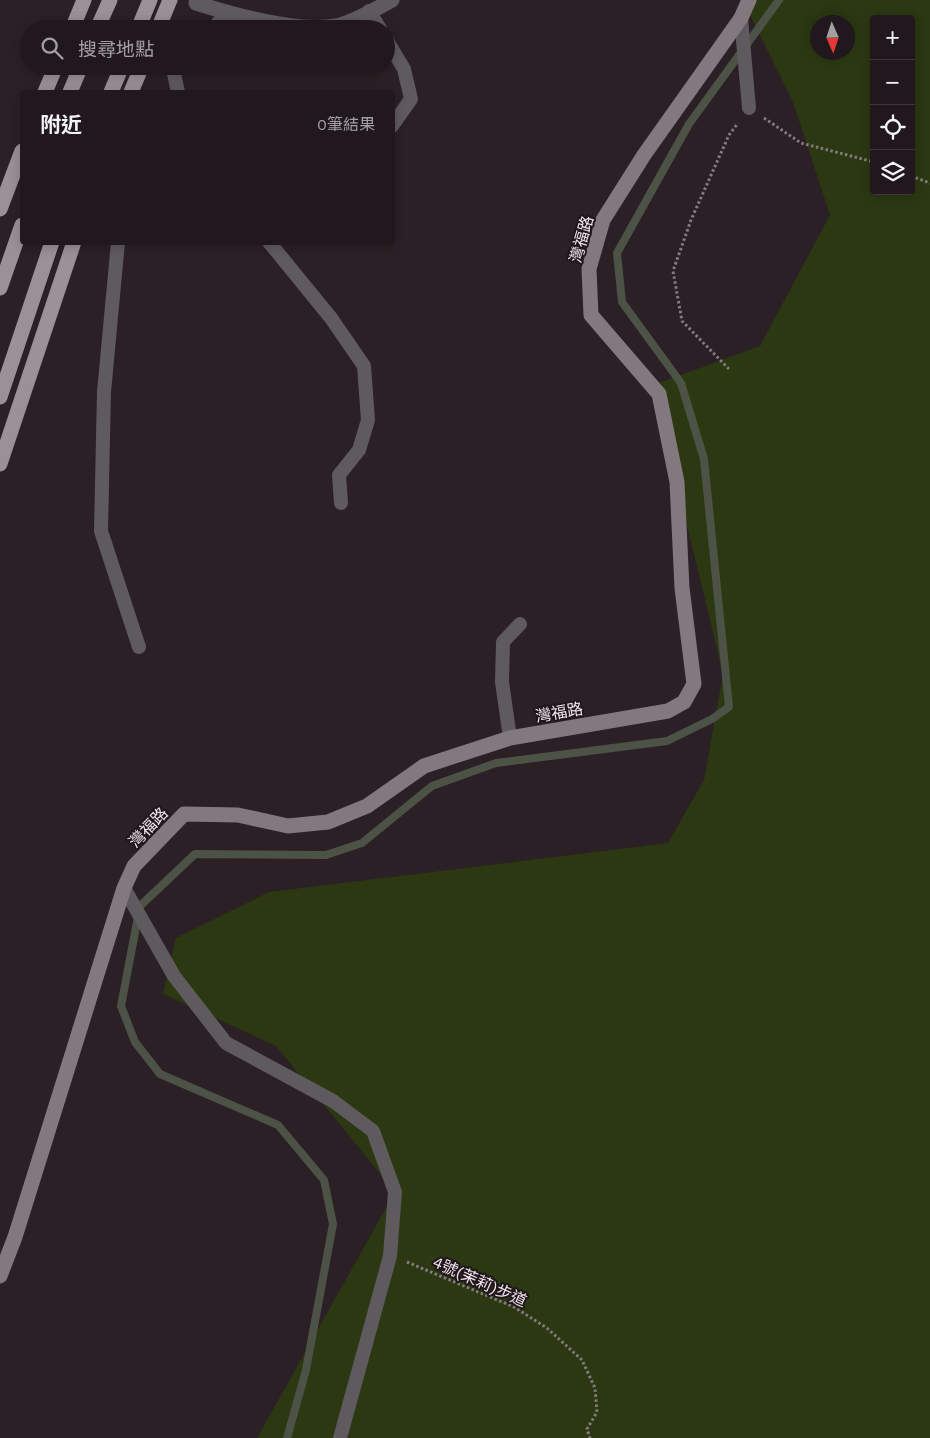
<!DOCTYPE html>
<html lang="zh-TW">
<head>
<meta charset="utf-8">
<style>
	:root { --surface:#20181c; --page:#2d2529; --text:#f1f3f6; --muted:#a2a0a3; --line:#3d373b }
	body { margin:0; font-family:"Work Sans","Noto Sans TC",sans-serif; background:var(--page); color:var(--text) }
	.controls { position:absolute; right:15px; top:15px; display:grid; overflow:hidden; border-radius:5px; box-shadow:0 2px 12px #0003 }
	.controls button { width:45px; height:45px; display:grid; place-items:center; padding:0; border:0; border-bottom:1px solid var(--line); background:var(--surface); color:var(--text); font:25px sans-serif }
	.compass { position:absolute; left:810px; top:15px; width:45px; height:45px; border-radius:50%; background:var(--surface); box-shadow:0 2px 12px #0003; rotate:177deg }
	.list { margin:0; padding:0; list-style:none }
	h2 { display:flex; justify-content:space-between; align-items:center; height:65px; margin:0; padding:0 20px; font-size:21px }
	h2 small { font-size:16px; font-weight:400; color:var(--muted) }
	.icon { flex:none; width:28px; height:28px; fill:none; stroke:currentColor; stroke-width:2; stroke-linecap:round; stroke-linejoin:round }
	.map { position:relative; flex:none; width:930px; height:1438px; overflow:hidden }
	.search { position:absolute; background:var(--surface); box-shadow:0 2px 12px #0003; left:20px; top:20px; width:375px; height:55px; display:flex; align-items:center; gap:12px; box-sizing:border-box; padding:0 18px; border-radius:28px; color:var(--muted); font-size:19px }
	.panel { position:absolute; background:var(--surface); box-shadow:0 2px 12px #0003; left:20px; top:90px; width:375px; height:155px; border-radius:5px }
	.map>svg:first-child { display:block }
	.green { fill:#2b3812; fill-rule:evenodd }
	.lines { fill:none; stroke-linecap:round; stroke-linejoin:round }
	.stream { stroke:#4d5246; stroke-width:8 }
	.path { stroke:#847b80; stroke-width:3; stroke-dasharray:2.5 2.5; stroke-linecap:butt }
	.lane { stroke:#5f5a5d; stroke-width:14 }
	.street { stroke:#5f5a5d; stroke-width:15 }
	.secondary { stroke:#81797d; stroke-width:15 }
	.primary { stroke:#9b9097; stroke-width:15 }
	.labels { text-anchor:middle; stroke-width:4; stroke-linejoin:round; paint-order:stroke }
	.street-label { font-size:16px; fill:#ede6ea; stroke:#20161c }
</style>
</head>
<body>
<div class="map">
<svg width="930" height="1438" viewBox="0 0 930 1438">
	<rect width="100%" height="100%" fill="#2a2025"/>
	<path class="green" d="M 752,0 L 930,0 L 930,1438 L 257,1438 L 395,1192 L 276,1046 L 163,994 L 176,938 L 269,892 L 668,843 L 704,780 L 723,674 L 653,385 L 760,346 L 830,215 L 793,102 L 746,7 ZM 874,19 L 911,19 L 911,191 L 874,191 ZM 818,22 L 848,22 L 848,52 L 818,52 Z"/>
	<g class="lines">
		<polyline class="stream" points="287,1438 306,1370 333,1224 324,1180 278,1125 160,1074 135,1042 121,1006 140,906 195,854 326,855 362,843 432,786 496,763 667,741 712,719 729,707 704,459 681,383 622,302 617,253 689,124 779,0"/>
		<g class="path">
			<polyline points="764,118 801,143 874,162"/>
			<polyline points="911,176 930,183"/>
			<polyline points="729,369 682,321 673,271 691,220 729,135 738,123"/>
			<polyline points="407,1262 514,1307 547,1328 582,1360 595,1388 597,1412 587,1429 590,1438"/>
		</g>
		<g class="lane">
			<polyline points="369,11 380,29"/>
			<polyline points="741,18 749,108"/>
			<polyline points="213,29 227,12"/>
			<polyline points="386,39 404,69 411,99 392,126"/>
			<polyline points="178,92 174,74 181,66"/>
			<polyline points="118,242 104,392 101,531 139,647"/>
			<polyline points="269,242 331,318 364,366 368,420 359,450 339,475 341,503"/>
			<polyline points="510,738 502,682 503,642 520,624"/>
			<polyline points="124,888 174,976 226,1043 333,1101 373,1131 395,1192 390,1256 340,1438"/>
		</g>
		<path class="street" d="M 196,3 C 234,15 297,33 336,26 C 351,23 378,8 392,0"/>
		<polyline class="secondary" points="0,1276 15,1237 124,888 134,866 184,814 238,815 288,826 328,822 367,806 424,766 510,738 668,711 684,702 694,684 682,588 677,482 659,394 591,315 589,269 603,220 644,155 741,18 749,0"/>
		<g class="primary">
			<polyline points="72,29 84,0"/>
			<polyline points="97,29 110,0"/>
			<polyline points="138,29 150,0"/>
			<polyline points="158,29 170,0"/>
			<polyline points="45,92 56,66"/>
			<polyline points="70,92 81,66"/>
			<polyline points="111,92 122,66"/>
			<polyline points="131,92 142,66"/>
			<polyline points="0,209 22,151"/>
			<polyline points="0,288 22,225"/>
			<polyline points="0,397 52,242"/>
			<polyline points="0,464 74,242"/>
		</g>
	</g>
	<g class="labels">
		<g class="street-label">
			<text transform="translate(581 239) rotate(-74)" y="6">灣福路</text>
			<text transform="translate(559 712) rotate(-10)" y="6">灣福路</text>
			<text transform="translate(148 827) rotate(-46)" y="6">灣福路</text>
			<text transform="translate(480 1281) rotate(24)" y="6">4號(茉莉)步道</text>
		</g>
	</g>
</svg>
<div class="controls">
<button>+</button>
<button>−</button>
<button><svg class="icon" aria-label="locate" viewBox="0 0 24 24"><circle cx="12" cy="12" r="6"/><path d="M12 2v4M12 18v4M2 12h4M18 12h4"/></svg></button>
<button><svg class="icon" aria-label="layers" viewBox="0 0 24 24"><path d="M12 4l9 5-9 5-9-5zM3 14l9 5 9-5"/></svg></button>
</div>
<svg class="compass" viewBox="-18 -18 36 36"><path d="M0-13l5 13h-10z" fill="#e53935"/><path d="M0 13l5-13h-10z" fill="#a2a0a3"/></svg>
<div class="search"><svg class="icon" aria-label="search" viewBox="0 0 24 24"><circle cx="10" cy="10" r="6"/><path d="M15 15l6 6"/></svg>搜尋地點</div>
<section class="panel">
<h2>附近<small>0筆結果</small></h2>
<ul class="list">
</ul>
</section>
</div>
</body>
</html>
